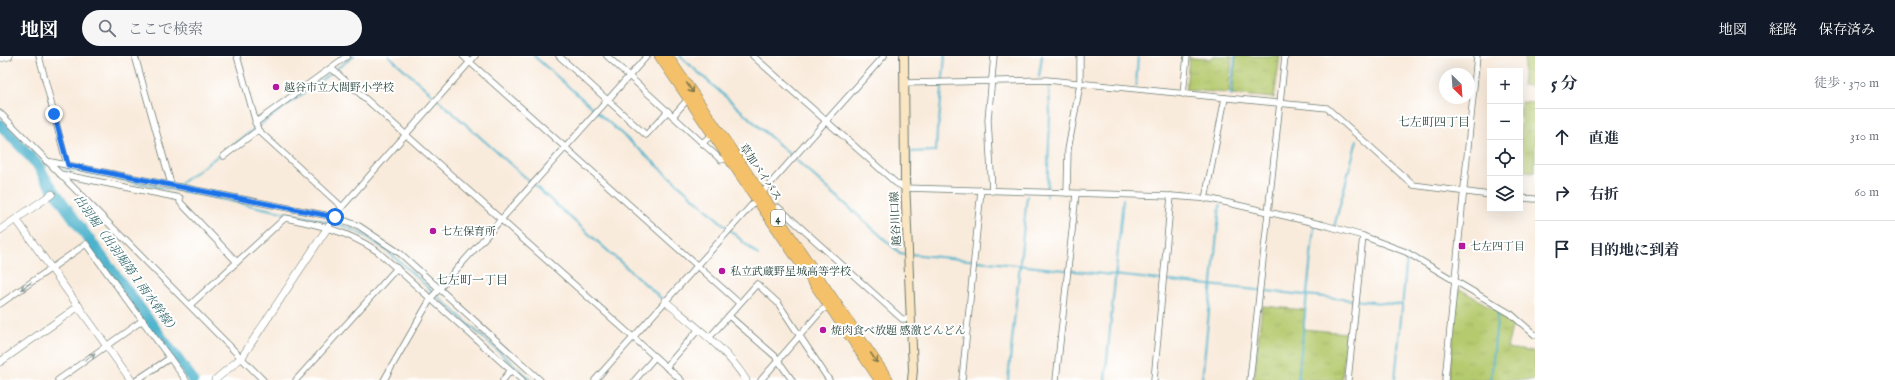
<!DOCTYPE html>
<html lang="ja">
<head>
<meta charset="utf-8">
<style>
	:root { --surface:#fff; --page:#f6f6f7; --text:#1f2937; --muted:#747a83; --line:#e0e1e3; --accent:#111827 }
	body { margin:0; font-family:"IM FELL English","Noto Serif JP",serif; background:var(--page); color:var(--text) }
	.controls { position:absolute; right:12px; top:12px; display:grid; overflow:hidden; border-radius:0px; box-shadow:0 4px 16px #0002 }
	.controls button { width:36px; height:36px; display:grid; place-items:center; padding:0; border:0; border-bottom:1px solid var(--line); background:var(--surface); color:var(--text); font:20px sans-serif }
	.compass { position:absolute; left:1439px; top:12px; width:36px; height:36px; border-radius:50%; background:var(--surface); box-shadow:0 4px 16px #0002; rotate:155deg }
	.stop { position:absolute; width:12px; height:12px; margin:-9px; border:3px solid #1a73e8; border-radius:50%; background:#fff }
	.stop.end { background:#1a73e8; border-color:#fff; box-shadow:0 1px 4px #0008 }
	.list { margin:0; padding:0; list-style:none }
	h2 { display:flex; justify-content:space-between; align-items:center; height:52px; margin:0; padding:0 16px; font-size:17px }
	h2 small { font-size:13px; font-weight:400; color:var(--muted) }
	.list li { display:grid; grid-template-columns:26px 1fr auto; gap:12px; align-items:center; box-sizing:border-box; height:56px; padding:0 16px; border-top:1px solid var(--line) }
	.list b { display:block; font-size:15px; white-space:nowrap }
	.list em { font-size:13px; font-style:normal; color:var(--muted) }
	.icon { flex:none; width:22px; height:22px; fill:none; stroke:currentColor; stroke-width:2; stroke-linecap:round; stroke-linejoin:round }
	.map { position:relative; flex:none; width:1535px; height:324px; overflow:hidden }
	header { display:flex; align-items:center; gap:24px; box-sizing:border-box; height:56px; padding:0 20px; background:var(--accent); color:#fff }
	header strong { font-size:19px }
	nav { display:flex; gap:22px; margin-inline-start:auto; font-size:14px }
	.search { width:280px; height:36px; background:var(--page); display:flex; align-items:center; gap:10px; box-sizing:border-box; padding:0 14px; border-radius:22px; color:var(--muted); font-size:15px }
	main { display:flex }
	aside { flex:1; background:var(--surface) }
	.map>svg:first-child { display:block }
	.grass { fill:url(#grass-tufts); stroke:#6a8451 }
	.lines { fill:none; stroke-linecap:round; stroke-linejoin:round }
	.stream { stroke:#4eb3cc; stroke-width:2 }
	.river { stroke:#4eb3cc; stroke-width:11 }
	.minor-casing { stroke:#6b7a6f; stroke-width:7 }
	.tertiary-casing { stroke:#6b7a6f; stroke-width:8 }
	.secondary-casing { stroke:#6b7a6f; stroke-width:10 }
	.trunk-casing { stroke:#6b7a6f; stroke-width:10 }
	.minor { stroke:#fff; stroke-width:5.5 }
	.tertiary { stroke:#fff; stroke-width:7 }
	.secondary { stroke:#fbe6c3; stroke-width:8 }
	.trunk { stroke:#f4c16a; stroke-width:9 }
	.oneway { stroke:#7f784c }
	.oneway2 { stroke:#8f9e9a }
	.route { stroke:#1a73e8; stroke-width:5 }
	.poi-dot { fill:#b5179e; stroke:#fff; stroke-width:1.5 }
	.labels { text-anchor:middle; stroke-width:4; stroke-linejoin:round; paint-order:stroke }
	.shield { fill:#fff; stroke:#627771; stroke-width:1 }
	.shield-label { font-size:10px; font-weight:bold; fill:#1f3d34 }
	.poi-label { font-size:11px; fill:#1f3d34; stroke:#fff; text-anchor:start }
	.street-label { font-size:11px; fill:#1f3d34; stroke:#fff }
	.neighbourhood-label { font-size:12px; fill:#1f3d34; stroke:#fff }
	.water-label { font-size:12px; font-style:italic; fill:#2f6669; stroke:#fff }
</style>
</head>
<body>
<header>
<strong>地図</strong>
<div class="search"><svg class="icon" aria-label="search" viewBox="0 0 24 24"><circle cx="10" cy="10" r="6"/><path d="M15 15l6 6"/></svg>ここで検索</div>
<nav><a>地図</a><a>経路</a><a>保存済み</a></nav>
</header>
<main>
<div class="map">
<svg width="1535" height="324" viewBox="0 0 1535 324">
	<defs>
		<pattern id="grass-tufts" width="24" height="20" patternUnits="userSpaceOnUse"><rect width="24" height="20" fill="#b5ca6e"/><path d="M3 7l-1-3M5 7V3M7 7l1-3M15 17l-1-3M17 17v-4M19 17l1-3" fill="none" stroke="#9bae60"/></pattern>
	</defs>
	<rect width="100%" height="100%" fill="#fff"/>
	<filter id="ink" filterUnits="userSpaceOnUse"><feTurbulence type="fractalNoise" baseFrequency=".025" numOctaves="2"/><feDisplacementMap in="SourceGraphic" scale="8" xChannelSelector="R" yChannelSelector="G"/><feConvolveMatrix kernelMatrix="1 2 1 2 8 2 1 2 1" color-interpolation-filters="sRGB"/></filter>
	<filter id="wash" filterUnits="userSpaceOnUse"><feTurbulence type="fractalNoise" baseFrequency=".012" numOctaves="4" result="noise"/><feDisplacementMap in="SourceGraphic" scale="16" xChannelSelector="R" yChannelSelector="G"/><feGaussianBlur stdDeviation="0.9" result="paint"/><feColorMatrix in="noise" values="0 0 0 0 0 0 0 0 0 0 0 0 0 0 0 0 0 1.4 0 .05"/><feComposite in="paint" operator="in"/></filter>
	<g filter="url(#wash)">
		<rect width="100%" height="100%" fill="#f9ebdc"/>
		<g class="grass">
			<polygon points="1212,0 1232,0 1229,37 1186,34 1189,2 1211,3"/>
			<polygon points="1236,0 1280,0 1274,42 1232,38"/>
			<polygon points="1525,0 1535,0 1535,30 1522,29"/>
			<polygon points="1521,46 1535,47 1535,116 1520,115"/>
			<polygon points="1458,232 1504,259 1513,267 1507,292 1535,296 1535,324 1449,324"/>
			<polygon points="1262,250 1305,254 1304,273 1346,277 1342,324 1254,324"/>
		</g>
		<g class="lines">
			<g class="stream">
				<polyline points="389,0 662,243"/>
				<polyline points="534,0 758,199"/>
				<polyline points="680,0 900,197 906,198"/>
				<polyline points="1039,21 1042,0"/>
				<polyline points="1136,29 1138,0"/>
				<polyline points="1231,39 1235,0"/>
				<polyline points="37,108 47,110"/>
				<polyline points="63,113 192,137 328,166"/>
				<polyline points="180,130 181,127 354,0"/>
				<polyline points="911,136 910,96 936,95 937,74 939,66 945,0"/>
				<polyline points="1047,141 1050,58 1049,28"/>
				<path d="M 334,167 C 373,176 404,210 433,236"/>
				<polyline points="1333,175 1357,84"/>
				<polyline points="910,198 1402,249"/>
				<polyline points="437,240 531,324"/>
				<polyline points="1008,324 1027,140"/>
				<polyline points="1105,324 1123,143"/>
				<polyline points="1202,324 1220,149"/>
				<polyline points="1298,324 1314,171"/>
				<polyline points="1395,324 1407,200"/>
				<polyline points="1491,324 1498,254"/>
			</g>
			<g class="river">
				<polyline points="0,68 35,106"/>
				<polyline points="37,108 45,122 80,171 193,324"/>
			</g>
		</g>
	</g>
	<g filter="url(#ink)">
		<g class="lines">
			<g class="minor-casing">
				<g id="minor">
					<polyline points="39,0 67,109"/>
					<polyline points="135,0 171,128"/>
					<polyline points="237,0 258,74 342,151"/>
					<polyline points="463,0 739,247"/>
					<polyline points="559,0 646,79 668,55"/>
					<polyline points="607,0 721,104 728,102"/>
					<polyline points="753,0 896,127 905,132 1171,140 1211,143 1324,169 1363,180 1406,196 1511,258 1535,279"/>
					<polyline points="331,12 681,324"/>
					<polyline points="904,27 1047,24 1327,52 1413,129 1490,139"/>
					<polyline points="1183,38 1187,0"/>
					<polyline points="0,57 263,324"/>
					<polyline points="673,60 688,43"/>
					<polyline points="255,67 347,0"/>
					<polyline points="702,87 712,79"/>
					<polyline points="224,100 258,74"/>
					<polyline points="46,105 335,161 359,170 401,198 540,324"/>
					<polyline points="60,118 180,142 180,146 237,206"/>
					<polyline points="992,135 988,64 994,0"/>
					<polyline points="1067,137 1068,94 1080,28 1080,0"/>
					<polyline points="761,138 884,0"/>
					<polyline points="1520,142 1535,143"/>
					<polyline points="1205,143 1225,42"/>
					<polyline points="773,155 778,151 902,263 911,263"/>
					<polyline points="328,171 342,151 475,0"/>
					<polyline points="0,248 86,188 186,324"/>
					<path d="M 190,249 L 285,162 C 320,169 347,175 377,195 L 522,324"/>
					<polyline points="729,260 775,300 792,324"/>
					<polyline points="709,282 757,228 778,247 829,324"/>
					<polyline points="666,311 698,274"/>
					<polyline points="58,324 143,264"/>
					<polyline points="137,324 170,302"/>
					<polyline points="296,324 397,212"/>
					<polyline points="384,324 431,242 647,0"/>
					<polyline points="503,324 511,314"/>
					<polyline points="595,324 757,143"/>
					<polyline points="635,324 655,301"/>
					<polyline points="761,324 822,254 829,250"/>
					<polyline points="962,324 981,134"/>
					<polyline points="1056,324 1076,138"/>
					<polyline points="1154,324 1171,140"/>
					<polyline points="1250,324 1285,0"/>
					<polyline points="1348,324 1363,180"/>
					<polyline points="1445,324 1477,0"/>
				</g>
			</g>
			<g class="tertiary-casing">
				<g id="tertiary">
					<polyline points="0,2 9,0"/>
					<polyline points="16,163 131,324"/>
					<polyline points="0,174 52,138"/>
					<path d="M 665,245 C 693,269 727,293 746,324"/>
					<polyline points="0,306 79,250"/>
					<polyline points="215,324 242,301 328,171"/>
				</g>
			</g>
			<g class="secondary-casing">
				<polyline id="secondary" points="904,0 905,124 913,314 912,324"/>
			</g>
			<g class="trunk-casing">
				<g id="trunk">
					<polyline points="659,0 879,324"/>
					<polyline points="668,0 889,324"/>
				</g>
			</g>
			<use href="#minor" class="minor"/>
			<use href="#tertiary" class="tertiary"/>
			<use href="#secondary" class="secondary"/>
			<use href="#trunk" class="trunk"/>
		</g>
		<defs><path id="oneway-shaft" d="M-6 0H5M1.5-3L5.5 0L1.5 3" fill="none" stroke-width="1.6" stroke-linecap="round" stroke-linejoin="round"/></defs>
		<g class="oneway">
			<use href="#oneway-shaft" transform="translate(690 32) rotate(56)"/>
			<use href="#oneway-shaft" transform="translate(874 302) rotate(56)"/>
		</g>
		<g class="oneway2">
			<use href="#oneway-shaft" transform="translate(26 230) rotate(145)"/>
			<use href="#oneway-shaft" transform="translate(90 301) rotate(-35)"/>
		</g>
	</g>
	<g class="lines" filter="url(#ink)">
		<polyline class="route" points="54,58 68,109 335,161"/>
	</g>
	<g class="poi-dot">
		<circle cx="276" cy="31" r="4"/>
		<circle cx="433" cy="175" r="4"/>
		<rect x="1458" y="186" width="8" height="8" rx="2"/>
		<circle cx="722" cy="215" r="4"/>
		<circle cx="823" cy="274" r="4"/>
	</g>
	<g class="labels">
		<rect class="shield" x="771" y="154" width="14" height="16" rx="3"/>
		<g class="shield-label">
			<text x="778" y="166">4</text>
		</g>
		<g class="poi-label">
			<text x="284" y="35">越谷市立大間野小学校</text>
			<text x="441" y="179">七左保育所</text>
			<text x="1470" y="194">七左四丁目</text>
			<text x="730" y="219">私立武蔵野星城高等学校</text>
			<text x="831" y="278">焼肉食べ放題 感激どんどん</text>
		</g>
		<g class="street-label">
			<text transform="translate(761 116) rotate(56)" y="4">草加バイパス</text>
			<text transform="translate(895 163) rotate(-93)" y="4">越谷川口線</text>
		</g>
		<g class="neighbourhood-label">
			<text x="1434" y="70">七左町四丁目</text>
			<text x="472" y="228">七左町一丁目</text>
		</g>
		<g class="water-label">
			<text transform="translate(126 208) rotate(54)" y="4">出羽堀（出羽堀第１雨水幹線）</text>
		</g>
	</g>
</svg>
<div class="controls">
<button>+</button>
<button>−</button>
<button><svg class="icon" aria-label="locate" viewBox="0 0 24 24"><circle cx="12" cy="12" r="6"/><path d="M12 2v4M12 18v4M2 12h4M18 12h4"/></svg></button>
<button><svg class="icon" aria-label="layers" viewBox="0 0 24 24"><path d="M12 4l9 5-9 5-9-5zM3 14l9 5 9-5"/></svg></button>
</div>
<svg class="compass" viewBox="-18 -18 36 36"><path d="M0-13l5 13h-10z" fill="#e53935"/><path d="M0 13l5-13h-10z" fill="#747a83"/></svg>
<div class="stop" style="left:335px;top:161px"></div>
<div class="stop end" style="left:54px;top:58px"></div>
</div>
<aside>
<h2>5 分<small>徒歩 · 370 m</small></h2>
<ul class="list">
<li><svg class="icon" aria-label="ahead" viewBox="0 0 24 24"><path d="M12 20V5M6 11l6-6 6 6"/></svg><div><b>直進</b></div><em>310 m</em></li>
<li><svg class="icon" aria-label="right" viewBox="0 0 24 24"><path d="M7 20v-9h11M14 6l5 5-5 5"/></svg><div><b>右折</b></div><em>60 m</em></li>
<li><svg class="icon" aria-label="arrive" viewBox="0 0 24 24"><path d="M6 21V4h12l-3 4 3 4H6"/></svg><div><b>目的地に到着</b></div></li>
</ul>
</aside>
</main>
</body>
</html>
